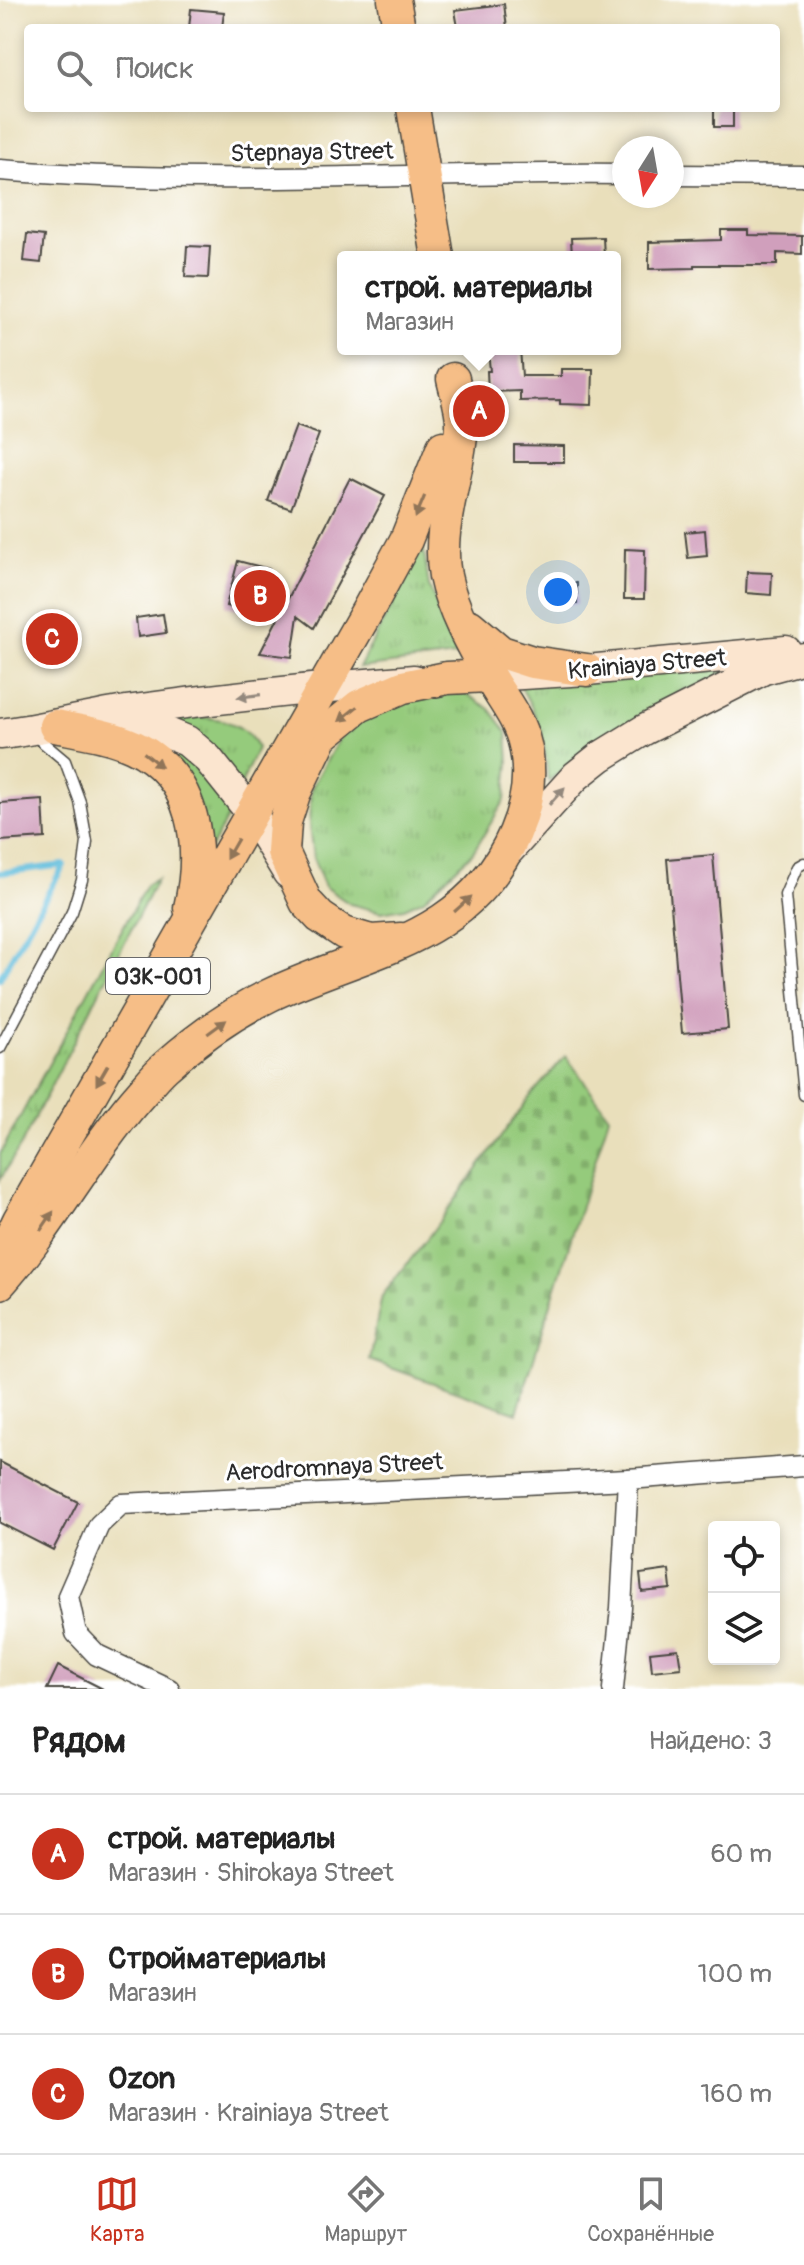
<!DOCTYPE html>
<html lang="ru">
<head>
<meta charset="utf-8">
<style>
	:root { --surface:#fff; --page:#f2f2f2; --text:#222; --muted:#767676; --line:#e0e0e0; --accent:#c8321e }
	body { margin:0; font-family:Pangolin,sans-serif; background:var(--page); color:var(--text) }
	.controls { position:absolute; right:24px; bottom:24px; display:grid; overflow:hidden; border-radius:8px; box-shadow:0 4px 12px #0003 }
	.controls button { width:72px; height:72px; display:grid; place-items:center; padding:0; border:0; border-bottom:2px solid var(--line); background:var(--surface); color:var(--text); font:40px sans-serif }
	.compass { position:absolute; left:612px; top:136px; width:72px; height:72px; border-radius:50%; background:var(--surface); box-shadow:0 4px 12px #0003; rotate:191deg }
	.you { position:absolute; left:558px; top:592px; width:28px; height:28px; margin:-20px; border:6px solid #fff; border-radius:50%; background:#1a73e8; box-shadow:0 0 0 12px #1a73e833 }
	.badge { display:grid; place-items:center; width:52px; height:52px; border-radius:50%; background:var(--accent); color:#fff; font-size:26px; font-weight:700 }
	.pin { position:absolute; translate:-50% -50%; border:4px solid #fff; box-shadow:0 2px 8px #0006 }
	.popup { position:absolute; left:337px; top:251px; width:284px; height:104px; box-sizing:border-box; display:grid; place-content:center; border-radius:8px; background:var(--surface); filter:drop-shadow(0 2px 6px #0005); font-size:26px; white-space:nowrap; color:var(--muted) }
	.popup b { font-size:30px; color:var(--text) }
	.popup::after { content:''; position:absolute; left:50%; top:100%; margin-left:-16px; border:16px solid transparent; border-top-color:var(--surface) }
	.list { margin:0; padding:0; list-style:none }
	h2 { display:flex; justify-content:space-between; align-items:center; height:104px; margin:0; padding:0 32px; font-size:34px }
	h2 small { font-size:26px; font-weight:400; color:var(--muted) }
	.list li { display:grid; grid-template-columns:52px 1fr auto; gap:24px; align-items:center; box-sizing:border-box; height:120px; padding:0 32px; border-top:2px solid var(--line) }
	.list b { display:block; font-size:30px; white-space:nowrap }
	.list p { margin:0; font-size:26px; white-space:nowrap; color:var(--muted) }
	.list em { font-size:26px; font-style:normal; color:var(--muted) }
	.icon { flex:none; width:44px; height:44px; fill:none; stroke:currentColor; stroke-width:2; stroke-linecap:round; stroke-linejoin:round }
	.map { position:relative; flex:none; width:804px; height:1689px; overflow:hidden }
	.search { position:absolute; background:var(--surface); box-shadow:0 4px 12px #0003; left:24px; right:24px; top:24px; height:88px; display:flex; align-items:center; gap:20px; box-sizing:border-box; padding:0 28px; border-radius:8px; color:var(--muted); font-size:30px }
	.sheet { height:464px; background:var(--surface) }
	nav { display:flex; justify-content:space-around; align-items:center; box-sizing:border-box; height:112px; border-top:2px solid var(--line); background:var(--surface); font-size:22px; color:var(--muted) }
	nav a { display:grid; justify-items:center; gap:4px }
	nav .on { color:var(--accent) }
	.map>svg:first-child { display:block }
	.grass { fill:url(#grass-tufts); stroke:#607b54; stroke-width:2 }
	.cemetery { fill:url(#cemetery-stones); stroke:#607b54; stroke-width:2 }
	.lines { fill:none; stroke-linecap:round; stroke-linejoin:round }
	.stream { stroke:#5dbcdb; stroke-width:6 }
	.building { fill:#d09fbc }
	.lane-casing { stroke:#484641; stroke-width:13 }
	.street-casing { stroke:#484641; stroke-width:23 }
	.secondary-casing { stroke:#484641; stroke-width:33 }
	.primary-casing { stroke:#484641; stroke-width:35 }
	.lane { stroke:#fff; stroke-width:10 }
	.street { stroke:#fff; stroke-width:20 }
	.secondary { stroke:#fbe5cf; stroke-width:30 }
	.primary { stroke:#f6be87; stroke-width:32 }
	.oneway { fill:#907459 }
	.oneway2 { fill:#93887d }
	.labels { text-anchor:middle; stroke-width:6; stroke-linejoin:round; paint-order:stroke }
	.shield { fill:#fff; stroke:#6b6b6b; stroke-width:2 }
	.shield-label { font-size:22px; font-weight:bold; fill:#2b2b2b }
	.street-label { font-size:24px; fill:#2b2b2b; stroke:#fff }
</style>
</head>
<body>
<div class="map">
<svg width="804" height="1689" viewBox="0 0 804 1689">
	<defs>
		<pattern id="grass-tufts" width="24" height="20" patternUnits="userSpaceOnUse" patternTransform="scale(2)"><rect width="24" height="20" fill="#95cb7c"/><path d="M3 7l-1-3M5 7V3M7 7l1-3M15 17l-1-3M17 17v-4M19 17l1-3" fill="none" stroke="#81ae6b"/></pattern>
		<pattern id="cemetery-stones" width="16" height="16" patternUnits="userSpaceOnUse" patternTransform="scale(2)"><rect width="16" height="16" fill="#95cb7c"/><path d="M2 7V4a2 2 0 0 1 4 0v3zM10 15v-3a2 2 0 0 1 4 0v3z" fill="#81ae6b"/></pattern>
	</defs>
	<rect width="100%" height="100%" fill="#fff"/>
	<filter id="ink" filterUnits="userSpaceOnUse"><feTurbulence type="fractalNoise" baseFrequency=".0125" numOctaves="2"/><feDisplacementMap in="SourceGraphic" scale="16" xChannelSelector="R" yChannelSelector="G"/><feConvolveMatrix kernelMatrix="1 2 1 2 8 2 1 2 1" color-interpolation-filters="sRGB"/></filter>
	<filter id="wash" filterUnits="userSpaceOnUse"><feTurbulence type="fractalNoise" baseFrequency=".006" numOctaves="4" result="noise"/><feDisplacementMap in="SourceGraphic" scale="32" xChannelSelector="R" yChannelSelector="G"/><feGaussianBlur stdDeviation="1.8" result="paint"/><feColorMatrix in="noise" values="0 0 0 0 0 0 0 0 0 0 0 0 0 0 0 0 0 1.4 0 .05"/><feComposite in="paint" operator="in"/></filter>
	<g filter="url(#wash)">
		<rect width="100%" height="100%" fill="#e9dfbb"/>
		<g class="grass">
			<polygon points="423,545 429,587 440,611 471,654 359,668"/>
			<path d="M 769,659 L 617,730 L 548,781 C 545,738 540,719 518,682 Z"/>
			<polygon points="441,692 466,694 490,709 507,732 509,763 505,800 473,852 424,899 404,908 381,912 350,904 325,887 313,858 309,825 311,789 342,733 391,702"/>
			<path d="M 178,716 C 207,717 244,717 257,748 L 240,787 L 164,718 Z"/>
			<polygon points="173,740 235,804 205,858 158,748"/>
			<polygon points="157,879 21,1145 0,1180 0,1154 146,885"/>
		</g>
		<polygon class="cemetery" points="566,1056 609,1116 517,1413 369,1360 382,1296 429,1236 532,1094"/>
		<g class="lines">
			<polyline class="stream" points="0,873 64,865 0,978"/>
		</g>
		<g id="blocks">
			<g class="building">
				<polygon points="504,4 507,28 458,28 455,10"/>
				<polygon points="191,9 224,12 222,28 189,28"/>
				<rect x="714" y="108" width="19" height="19"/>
				<polygon points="721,230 748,230 748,235 802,236 802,254 777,253 777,265 694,265 694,268 649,269 649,242 721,240"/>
				<polygon points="27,234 44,236 41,263 24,261"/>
				<polygon points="603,237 604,257 572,257 571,238"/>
				<polygon points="187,246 210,247 208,278 185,277"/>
				<polygon points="488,349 520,349 522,376 561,376 561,369 593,369 592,405 560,404 560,400 520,401 520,391 488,392 487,371 490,371"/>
				<polygon points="296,426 319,434 291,509 268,501"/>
				<polygon points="514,445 564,446 564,462 514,462"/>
				<polygon points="350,478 385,496 314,628 298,616 292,657 260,653"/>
				<polygon points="705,530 707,556 688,558 685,532"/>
				<polygon points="625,549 645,550 644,599 624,599"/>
				<polygon points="238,561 269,569 257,614 226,606"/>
				<polygon points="747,572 772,573 771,595 746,593"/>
				<polygon points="558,583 577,583 577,604 559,605"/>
				<polygon points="163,614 166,633 138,637 136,618"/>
				<polygon points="43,800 45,838 0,841 0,803"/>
				<polygon points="713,855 728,1029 682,1033 667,859"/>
				<polygon points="0,1462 78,1502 53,1550 0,1523"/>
				<polygon points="669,1570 671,1589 642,1592 640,1574"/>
				<polygon points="678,1649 681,1668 652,1671 650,1652"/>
				<polygon points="58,1666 103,1689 47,1689"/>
			</g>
		</g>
	</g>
	<g filter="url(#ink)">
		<use href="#blocks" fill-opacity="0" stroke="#484641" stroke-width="2"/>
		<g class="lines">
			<g class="lane-casing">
				<g id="lane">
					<polyline points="804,863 797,867 785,895 804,1095"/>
					<polyline points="0,1048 72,912 82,880 87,842 80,802 65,761 34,735"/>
				</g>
			</g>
			<g class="street-casing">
				<g id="street">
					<path d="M 0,170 C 208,187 416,172 624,174"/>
					<polyline points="672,175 804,176"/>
					<polyline points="169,1689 97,1655 76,1633 68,1596 99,1525 121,1504 628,1479 804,1466"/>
					<polyline points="613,1689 621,1608 628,1479"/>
				</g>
			</g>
			<g class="secondary-casing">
				<g id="secondary">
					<polyline points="489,676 587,670 786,651"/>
					<polyline points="113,725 160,730 187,741 208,759 252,814 288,873"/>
					<path d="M 0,734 C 45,729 88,716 133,710 C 226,697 320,687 414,680"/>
					<polyline points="509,850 576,776 600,757 644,730 764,669 804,658"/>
				</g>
			</g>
			<g class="primary-casing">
				<g id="primary">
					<polyline points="394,0 399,28"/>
					<polyline points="413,108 438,257"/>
					<polyline points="470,626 501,652 532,662 587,670"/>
					<path d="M 55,726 C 80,731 109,735 133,746 C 197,776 204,847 190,908"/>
					<polyline points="401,939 371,941 344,933 320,917 306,902 283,852 285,822 294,794 322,736 359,706 403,687 447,678 489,676"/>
					<polyline points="0,1259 19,1220 369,608 406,540 443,447"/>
					<path d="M 0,1283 C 51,1226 87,1156 137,1098 C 146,1088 155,1076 165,1067 C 196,1039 233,1013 270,995 C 364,950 468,942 515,833 C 527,805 532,775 525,745 C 519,718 502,699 489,676 C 472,646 452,610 445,576 C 436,526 459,476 462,426 C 463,411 456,393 453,379"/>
				</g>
			</g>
			<use href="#lane" class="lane"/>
			<use href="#street" class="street"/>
			<use href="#secondary" class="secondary"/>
			<use href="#primary" class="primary"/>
		</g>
		<defs><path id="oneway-solid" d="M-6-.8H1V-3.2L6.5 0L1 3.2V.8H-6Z" transform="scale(2)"/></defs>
		<g class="oneway">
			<use href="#oneway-solid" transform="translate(420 507) rotate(113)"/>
			<use href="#oneway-solid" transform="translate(348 714) rotate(141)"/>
			<use href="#oneway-solid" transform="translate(153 760) rotate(38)"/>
			<use href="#oneway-solid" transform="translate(232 849) rotate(120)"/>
			<use href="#oneway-solid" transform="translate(463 904) rotate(-42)"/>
			<use href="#oneway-solid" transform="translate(217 1027) rotate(-36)"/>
			<use href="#oneway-solid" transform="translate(102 1075) rotate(120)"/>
			<use href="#oneway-solid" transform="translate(47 1221) rotate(-56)"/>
		</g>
		<g class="oneway2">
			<use href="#oneway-solid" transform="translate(249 696) rotate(173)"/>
			<use href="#oneway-solid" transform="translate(557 796) rotate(-48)"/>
		</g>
	</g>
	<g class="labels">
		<rect class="shield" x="106" y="958" width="104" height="36" rx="6"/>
		<g class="shield-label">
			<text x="158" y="984">03К-001</text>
		</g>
		<g class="street-label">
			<text transform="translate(312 152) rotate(-1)" y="8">Stepnaya Street</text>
			<text transform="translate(647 664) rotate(-5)" y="8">Krainiaya Street</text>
			<text transform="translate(334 1467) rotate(-3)" y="8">Aerodromnaya Street</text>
		</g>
	</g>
</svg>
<div class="controls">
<button><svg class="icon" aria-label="locate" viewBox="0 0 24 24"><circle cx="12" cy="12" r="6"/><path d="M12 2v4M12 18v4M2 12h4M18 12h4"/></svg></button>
<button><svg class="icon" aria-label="layers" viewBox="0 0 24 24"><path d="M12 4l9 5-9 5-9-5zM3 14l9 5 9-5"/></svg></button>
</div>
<svg class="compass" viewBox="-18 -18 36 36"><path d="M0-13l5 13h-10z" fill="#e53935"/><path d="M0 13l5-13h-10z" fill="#767676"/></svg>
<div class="you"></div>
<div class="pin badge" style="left:479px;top:411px">A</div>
<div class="popup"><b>строй. материалы</b>Магазин</div>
<div class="pin badge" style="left:260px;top:596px">B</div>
<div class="pin badge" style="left:52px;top:639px">C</div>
<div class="search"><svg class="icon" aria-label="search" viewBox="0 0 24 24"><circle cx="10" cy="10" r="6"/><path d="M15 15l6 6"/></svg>Поиск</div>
</div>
<section class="sheet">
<h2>Рядом<small>Найдено: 3</small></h2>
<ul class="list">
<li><span class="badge">A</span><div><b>строй. материалы</b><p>Магазин · Shirokaya Street</p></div><em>60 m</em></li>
<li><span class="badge">B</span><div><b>Стройматериалы</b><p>Магазин</p></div><em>100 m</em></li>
<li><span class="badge">C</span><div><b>Ozon</b><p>Магазин · Krainiaya Street</p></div><em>160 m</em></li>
</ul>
</section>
<nav>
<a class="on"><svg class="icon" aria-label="map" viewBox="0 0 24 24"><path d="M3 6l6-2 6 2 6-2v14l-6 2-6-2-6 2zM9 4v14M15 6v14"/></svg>Карта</a>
<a><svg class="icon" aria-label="directions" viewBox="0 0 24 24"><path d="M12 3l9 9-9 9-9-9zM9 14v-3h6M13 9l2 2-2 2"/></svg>Маршрут</a>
<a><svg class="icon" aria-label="saved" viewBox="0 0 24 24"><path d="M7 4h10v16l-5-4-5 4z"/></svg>Сохранённые</a>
</nav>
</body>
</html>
